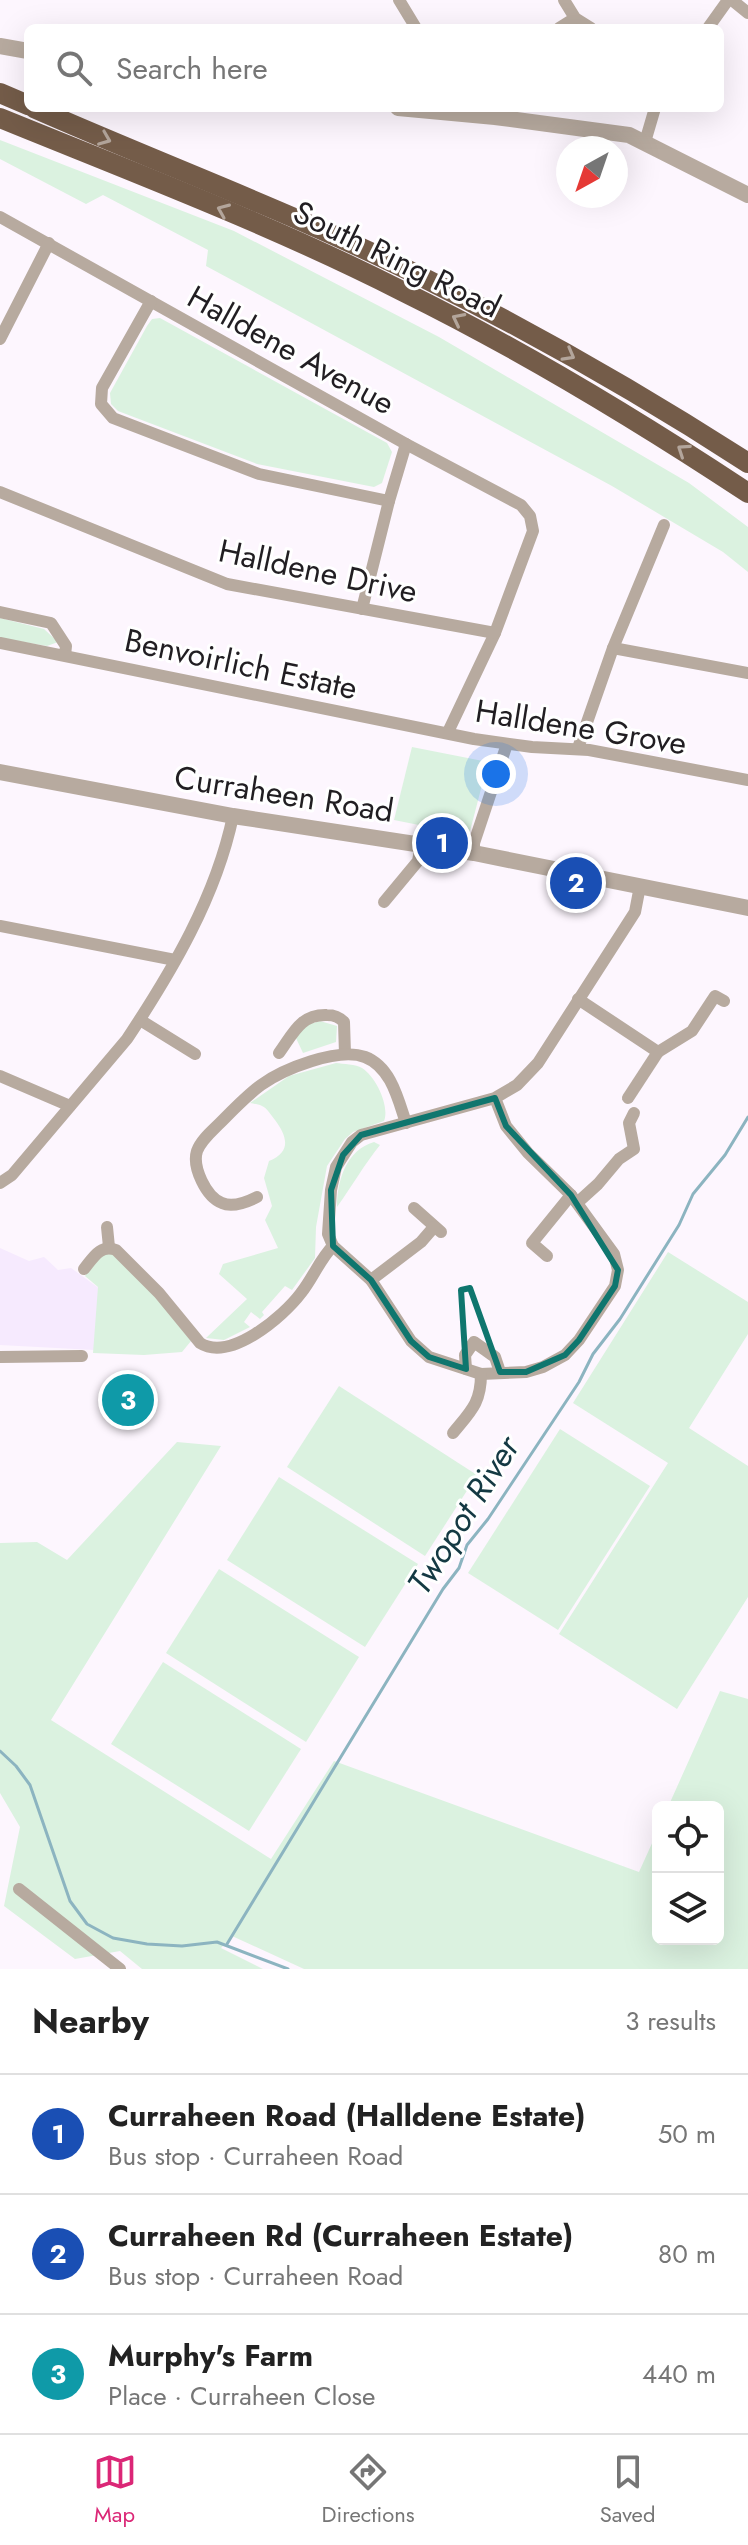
<!DOCTYPE html>
<html lang="en">
<head>
<meta charset="utf-8">
<style>
	:root { --surface:#fff; --page:#f2f2f2; --text:#222; --muted:#767676; --line:#e0e0e0; --accent:#db2777 }
	body { margin:0; font-family:Jost,sans-serif; background:var(--page); color:var(--text) }
	.controls { position:absolute; right:24px; bottom:24px; display:grid; overflow:hidden; border-radius:12px; box-shadow:0 8px 32px #0002 }
	.controls button { width:72px; height:72px; display:grid; place-items:center; padding:0; border:0; border-bottom:2px solid var(--line); background:var(--surface); color:var(--text); font:40px sans-serif }
	.compass { position:absolute; left:556px; top:136px; width:72px; height:72px; border-radius:50%; background:var(--surface); box-shadow:0 8px 32px #0002; rotate:220deg }
	.you { position:absolute; left:496px; top:774px; width:28px; height:28px; margin:-20px; border:6px solid #fff; border-radius:50%; background:#1a73e8; box-shadow:0 0 0 12px #1a73e833 }
	.badge { display:grid; place-items:center; width:52px; height:52px; border-radius:50%; background:var(--accent); color:#fff; font-size:26px; font-weight:700 }
	.pin { position:absolute; translate:-50% -50%; border:4px solid #fff; box-shadow:0 2px 8px #0006 }
	.list { margin:0; padding:0; list-style:none }
	h2 { display:flex; justify-content:space-between; align-items:center; height:104px; margin:0; padding:0 32px; font-size:34px }
	h2 small { font-size:26px; font-weight:400; color:var(--muted) }
	.list li { display:grid; grid-template-columns:52px 1fr auto; gap:24px; align-items:center; box-sizing:border-box; height:120px; padding:0 32px; border-top:2px solid var(--line) }
	.list b { display:block; font-size:30px; white-space:nowrap }
	.list p { margin:0; font-size:26px; white-space:nowrap; color:var(--muted) }
	.list em { font-size:26px; font-style:normal; color:var(--muted) }
	.icon { flex:none; width:44px; height:44px; fill:none; stroke:currentColor; stroke-width:2; stroke-linecap:round; stroke-linejoin:round }
	.map { position:relative; flex:none; width:748px; height:1969px; overflow:hidden }
	.search { position:absolute; background:var(--surface); box-shadow:0 8px 32px #0002; left:24px; right:24px; top:24px; height:88px; display:flex; align-items:center; gap:20px; box-sizing:border-box; padding:0 28px; border-radius:12px; color:var(--muted); font-size:30px }
	.sheet { height:464px; background:var(--surface) }
	nav { display:flex; justify-content:space-around; align-items:center; box-sizing:border-box; height:112px; border-top:2px solid var(--line); background:var(--surface); font-size:22px; color:var(--muted) }
	nav a { display:grid; justify-items:center; gap:4px }
	nav .on { color:var(--accent) }
	.map>svg:first-child { display:block }
	.education { fill:#f6eafe }
	.green { fill:#dbf2e0 }
	.lines { fill:none; stroke-linecap:round; stroke-linejoin:round }
	.stream { stroke:#8cb4c0; stroke-width:3 }
	.minor { stroke:#b7aa9f; stroke-width:12 }
	.tertiary { stroke:#b7aa9f; stroke-width:16 }
	.trunk { stroke:#745c49; stroke-width:20 }
	.oneway { stroke:#b3a59b }
	.marked { fill:none; stroke:#0f766e; stroke-width:6; stroke-linejoin:round }
	.labels { text-anchor:middle; stroke-width:6; stroke-linejoin:round; paint-order:stroke }
	.street-label { font-size:32px; fill:#211e22; stroke:#fff }
	.water-label { font-size:34px; font-style:italic; fill:#143943; stroke:#fff }
</style>
</head>
<body>
<div class="map">
<svg width="748" height="1969" viewBox="0 0 748 1969">
	<rect width="100%" height="100%" fill="#fdf6fe"/>
	<polygon class="education" points="0,1248 29,1261 44,1257 58,1270 71,1268 100,1289 94,1350 0,1345"/>
	<g class="green">
		<polygon points="0,140 234,231 439,337 689,483 748,527 748,572 723,552 612,486 206,266 208,250 103,195 86,204 0,159"/>
		<polygon points="160,318 387,443 392,452 382,483 374,487 257,464 118,411 111,404 110,393 147,326 152,319"/>
		<polygon points="0,618 44,629 58,642 47,646 0,638"/>
		<polygon points="412,747 488,762 469,835 394,820"/>
		<polygon points="320,1021 337,1026 336,1042 303,1053 296,1038 303,1026"/>
		<path d="M 336,1063 C 343,1064 356,1064 362,1068 C 376,1077 390,1106 384,1121 L 353,1132 L 345,1139 L 327,1166 L 316,1227 L 315,1258 L 292,1290 L 285,1286 L 262,1312 L 264,1315 L 260,1319 L 251,1312 L 244,1322 L 250,1327 L 224,1340 L 206,1338 L 247,1299 L 219,1274 L 223,1264 L 278,1248 L 265,1220 L 272,1206 L 264,1178 L 269,1161 C 292,1152 287,1136 275,1120 C 271,1115 267,1108 262,1106 C 258,1104 254,1104 250,1103 L 289,1076 Z"/>
		<path d="M 374,1142 L 380,1145 C 364,1165 352,1186 337,1207 C 337,1179 347,1150 374,1142 Z"/>
		<polygon points="668,1252 748,1302 748,1334 689,1428 748,1466 748,1597 677,1709 559,1634 668,1463 573,1403"/>
		<polygon points="111,1253 150,1289 191,1341 182,1352 144,1355 93,1353 98,1287 85,1276 100,1255"/>
		<polygon points="339,1386 477,1475 425,1556 287,1467"/>
		<polygon points="560,1429 650,1486 558,1630 468,1573"/>
		<polygon points="177,1442 221,1446 51,1720 271,1859 334,1761 639,1872 658,1830 658,1939 718,1939 718,1807 668,1807 720,1691 748,1699 748,1969 304,1969 232,1936 221,1948 263,1969 142,1969 120,1951 75,1959 4,1906 20,1827 0,1793 0,1543 37,1542 67,1560"/>
		<polygon points="279,1477 418,1564 365,1647 227,1560"/>
		<polygon points="219,1569 359,1657 306,1742 166,1653"/>
		<polygon points="163,1662 301,1749 249,1831 111,1744"/>
	</g>
	<g class="lines">
		<g class="stream">
			<polyline points="0,1751 16,1766 30,1785 70,1901 87,1924 113,1938 147,1944 182,1946 217,1942 288,1969"/>
			<polyline points="227,1944 443,1589 459,1568 467,1545 488,1519 579,1382 593,1354 620,1319 679,1225 693,1194 725,1155 748,1117"/>
		</g>
		<g class="minor">
			<polyline points="399,0 416,28"/>
			<polyline points="564,0 575,18 591,28"/>
			<polyline points="732,0 748,13"/>
			<polyline points="559,28 575,18"/>
			<polyline points="708,28 728,0"/>
			<polyline points="645,142 655,108"/>
			<polyline points="0,217 406,444 521,505 530,516 533,531 495,633 448,732"/>
			<polyline points="151,301 102,388 101,404 113,418 259,474 389,501 406,444"/>
			<polyline points="0,339 49,243"/>
			<polyline points="0,492 227,584 495,633"/>
			<polyline points="362,609 389,501"/>
			<polyline points="0,612 51,623 66,646 65,655"/>
			<polyline points="0,643 474,739 532,747 589,750 748,780"/>
			<polyline points="613,648 748,673"/>
			<polyline points="578,748 613,648 664,525"/>
			<polyline points="474,853 474,843 507,744"/>
			<polyline points="384,902 418,861 421,845"/>
			<polyline points="0,926 175,960"/>
			<polyline points="578,999 658,1052 692,1031 715,996 724,1001"/>
			<polyline points="140,1020 195,1054"/>
			<path d="M 279,1053 C 293,1034 300,1014 327,1015 C 335,1015 339,1017 344,1022 L 345,1054"/>
			<polyline points="0,1076 70,1106"/>
			<polyline points="495,1098 506,1126 528,1153 571,1195 614,1254 618,1270 615,1286 579,1340 565,1355 543,1367 526,1372 481,1374 429,1357 411,1341 371,1280 333,1246 328,1234 331,1190 336,1167 352,1142 361,1135 495,1098 517,1085 538,1063 635,912 640,886"/>
			<polyline points="628,1098 658,1052"/>
			<path d="M 0,1183 L 12,1175 L 127,1039 C 172,971 216,897 233,816"/>
			<path d="M 257,1197 C 247,1202 233,1208 222,1203 C 206,1197 192,1167 197,1151 C 201,1140 212,1131 220,1123 C 233,1110 246,1096 261,1085 C 283,1069 338,1047 365,1057 C 391,1067 398,1099 406,1123"/>
			<polyline points="577,1203 598,1184 619,1159 634,1149 629,1123 634,1113"/>
			<polyline points="414,1208 441,1232"/>
			<polyline points="107,1227 109,1247"/>
			<polyline points="547,1256 532,1243 571,1195"/>
			<path d="M 84,1269 C 93,1258 100,1244 116,1250 L 159,1293 L 200,1343 C 230,1362 283,1317 301,1293 C 313,1278 320,1259 333,1246"/>
			<polyline points="371,1280 421,1242 434,1227"/>
			<polyline points="0,1357 82,1356"/>
			<polyline points="466,1369 465,1355 474,1342 495,1357 500,1372"/>
			<path d="M 453,1433 C 471,1411 481,1403 481,1374"/>
			<polyline points="19,1889 120,1969"/>
		</g>
		<g class="tertiary">
			<polyline points="0,46 28,51"/>
			<polyline points="398,108 495,117 629,135 748,195"/>
			<polyline points="0,772 233,816 474,853 748,908"/>
		</g>
		<g class="trunk">
			<polyline points="0,93 28,105"/>
			<path d="M 34,108 C 163,165 296,214 422,277 C 534,333 643,395 748,463"/>
			<path d="M 0,118 C 135,173 272,225 402,291 C 522,350 636,419 748,493"/>
		</g>
	</g>
	<defs><path id="oneway-chevron" d="M-2-3.5L2.5 0L-2 3.5" fill="none" stroke-width="1.6" stroke-linecap="round" stroke-linejoin="round" transform="scale(2)"/></defs>
	<g class="oneway">
		<use href="#oneway-chevron" transform="translate(105 139) rotate(22)"/>
		<use href="#oneway-chevron" transform="translate(223 210) rotate(-157)"/>
		<use href="#oneway-chevron" transform="translate(458 319) rotate(-153)"/>
		<use href="#oneway-chevron" transform="translate(569 355) rotate(29)"/>
		<use href="#oneway-chevron" transform="translate(683 450) rotate(-146)"/>
	</g>
	<path class="marked" d="M 495,1098 L 506,1126 L 571,1195 L 618,1270 L 615,1286 L 579,1340 L 565,1355 L 526,1372 L 500,1372 L 470,1288 L 461,1290 L 466,1369 L 429,1357 L 411,1341 L 371,1280 L 333,1246 L 331,1190 L 343,1155 L 361,1135 Z"/>
	<g class="labels">
		<g class="street-label">
			<text transform="translate(397 259) rotate(26)" y="11">South Ring Road</text>
			<text transform="translate(291 350) rotate(29)" y="11">Halldene Avenue</text>
			<text transform="translate(318 571) rotate(12)" y="11">Halldene Drive</text>
			<text transform="translate(241 664) rotate(12)" y="11">Benvoirlich Estate</text>
			<text transform="translate(581 727) rotate(9)" y="11">Halldene Grove</text>
			<text transform="translate(284 794) rotate(9)" y="11">Curraheen Road</text>
		</g>
		<g class="water-label">
			<text transform="translate(463 1515) rotate(-58)" y="12">Twopot River</text>
		</g>
	</g>
</svg>
<div class="controls">
<button><svg class="icon" aria-label="locate" viewBox="0 0 24 24"><circle cx="12" cy="12" r="6"/><path d="M12 2v4M12 18v4M2 12h4M18 12h4"/></svg></button>
<button><svg class="icon" aria-label="layers" viewBox="0 0 24 24"><path d="M12 4l9 5-9 5-9-5zM3 14l9 5 9-5"/></svg></button>
</div>
<svg class="compass" viewBox="-18 -18 36 36"><path d="M0-13l5 13h-10z" fill="#e53935"/><path d="M0 13l5-13h-10z" fill="#767676"/></svg>
<div class="you"></div>
<div class="pin badge" style="left:442px;top:843px;background:#1a4fb4">1</div>
<div class="pin badge" style="left:576px;top:883px;background:#1a4fb4">2</div>
<div class="pin badge" style="left:128px;top:1400px;background:#0f9aa8">3</div>
<div class="search"><svg class="icon" aria-label="search" viewBox="0 0 24 24"><circle cx="10" cy="10" r="6"/><path d="M15 15l6 6"/></svg>Search here</div>
</div>
<section class="sheet">
<h2>Nearby<small>3 results</small></h2>
<ul class="list">
<li><span class="badge" style="background:#1a4fb4">1</span><div><b>Curraheen Road (Halldene Estate)</b><p>Bus stop · Curraheen Road</p></div><em>50 m</em></li>
<li><span class="badge" style="background:#1a4fb4">2</span><div><b>Curraheen Rd (Curraheen Estate)</b><p>Bus stop · Curraheen Road</p></div><em>80 m</em></li>
<li><span class="badge" style="background:#0f9aa8">3</span><div><b>Murphy's Farm</b><p>Place · Curraheen Close</p></div><em>440 m</em></li>
</ul>
</section>
<nav>
<a class="on"><svg class="icon" aria-label="map" viewBox="0 0 24 24"><path d="M3 6l6-2 6 2 6-2v14l-6 2-6-2-6 2zM9 4v14M15 6v14"/></svg>Map</a>
<a><svg class="icon" aria-label="directions" viewBox="0 0 24 24"><path d="M12 3l9 9-9 9-9-9zM9 14v-3h6M13 9l2 2-2 2"/></svg>Directions</a>
<a><svg class="icon" aria-label="saved" viewBox="0 0 24 24"><path d="M7 4h10v16l-5-4-5 4z"/></svg>Saved</a>
</nav>
</body>
</html>
